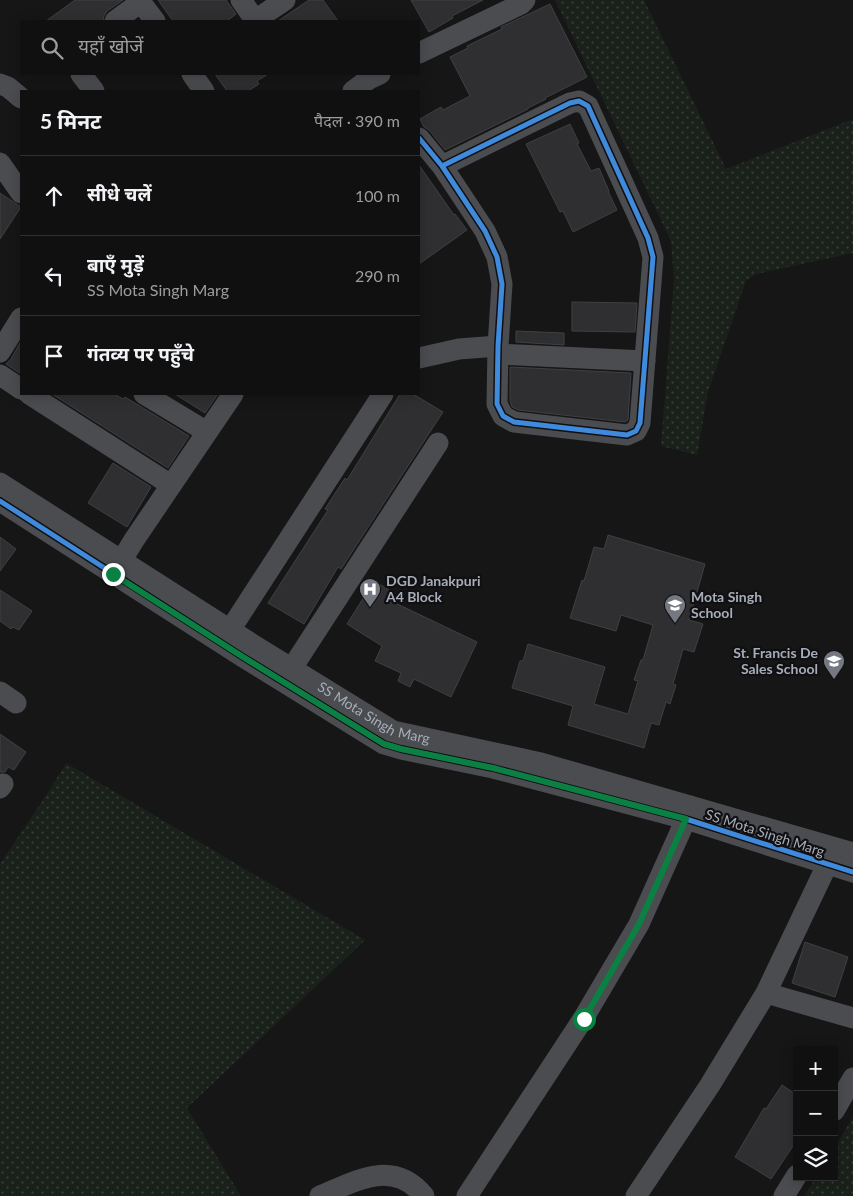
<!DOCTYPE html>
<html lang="hi">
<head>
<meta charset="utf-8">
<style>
	:root { --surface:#101011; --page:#19191a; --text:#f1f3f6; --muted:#9c9d9f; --line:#303031 }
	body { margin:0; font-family:Lato,"Noto Sans Devanagari",sans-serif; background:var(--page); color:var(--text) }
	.controls { position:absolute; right:15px; bottom:15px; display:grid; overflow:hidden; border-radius:0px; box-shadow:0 2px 12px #0003 }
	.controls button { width:45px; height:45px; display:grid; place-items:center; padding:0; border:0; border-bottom:1px solid var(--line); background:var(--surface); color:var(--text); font:25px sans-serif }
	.stop { position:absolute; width:15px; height:15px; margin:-11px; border:4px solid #0b8043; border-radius:50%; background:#fff }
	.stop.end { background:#0b8043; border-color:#fff; box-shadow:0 1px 5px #0008 }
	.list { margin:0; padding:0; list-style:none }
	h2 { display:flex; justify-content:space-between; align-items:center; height:65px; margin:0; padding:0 20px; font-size:21px }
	h2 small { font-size:16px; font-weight:400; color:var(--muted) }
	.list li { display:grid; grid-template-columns:32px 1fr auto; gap:15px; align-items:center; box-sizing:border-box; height:80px; padding:0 20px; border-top:1px solid var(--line) }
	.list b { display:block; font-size:19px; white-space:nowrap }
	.list p { margin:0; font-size:16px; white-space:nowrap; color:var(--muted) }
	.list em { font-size:16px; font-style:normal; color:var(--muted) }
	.icon { flex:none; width:28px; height:28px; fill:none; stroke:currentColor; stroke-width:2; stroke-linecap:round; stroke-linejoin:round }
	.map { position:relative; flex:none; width:853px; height:1196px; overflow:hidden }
	.search { position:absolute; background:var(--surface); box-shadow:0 2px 12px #0003; left:20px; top:20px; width:400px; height:55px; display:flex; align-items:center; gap:12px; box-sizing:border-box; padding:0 18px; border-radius:0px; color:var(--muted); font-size:19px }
	.panel { position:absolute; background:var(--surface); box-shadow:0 2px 12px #0003; left:20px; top:90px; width:400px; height:305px; border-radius:0px }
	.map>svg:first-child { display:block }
	.park { fill:url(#park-dots) }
	.building { fill:#2f2f31; stroke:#3f4043 }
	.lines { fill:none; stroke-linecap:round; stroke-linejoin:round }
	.minor { stroke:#4a4c50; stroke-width:21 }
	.cycleway-casing { stroke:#101013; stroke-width:8 }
	.cycleway { stroke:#408adc; stroke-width:5 }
	.route { stroke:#0b8043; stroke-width:6 }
	.labels { text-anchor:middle; stroke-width:4.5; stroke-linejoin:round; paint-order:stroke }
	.poi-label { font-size:14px; font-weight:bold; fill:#a7adb8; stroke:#101013; text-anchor:start }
	.street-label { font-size:14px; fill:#a7adb8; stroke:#101013 }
</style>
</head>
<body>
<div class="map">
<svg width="853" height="1196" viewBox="0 0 853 1196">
	<defs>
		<pattern id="park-dots" width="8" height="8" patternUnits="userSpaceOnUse" patternTransform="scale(1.25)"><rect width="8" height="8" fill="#1a211b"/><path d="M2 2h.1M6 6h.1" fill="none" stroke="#383f3a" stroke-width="1.8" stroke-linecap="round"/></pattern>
	</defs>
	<rect width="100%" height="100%" fill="#161617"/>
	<g class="park">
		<polygon points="555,0 644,0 726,169 853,119 853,253 756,274 746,281 708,392 697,455 661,446 674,280 671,241"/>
		<polygon points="66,763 365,940 187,1108 241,1196 0,1196 0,864 47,794"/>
		<polygon points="853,1117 853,1196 804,1196 816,1177 834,1177 834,1149"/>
	</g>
	<g class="building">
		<polygon points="75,0 123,0 107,11 104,16 103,21 46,21"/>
		<polygon points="158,0 226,0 236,14 227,21 173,21"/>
		<polygon points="309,0 323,0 338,21 278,21"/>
		<polygon points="411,0 483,0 452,16 453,18 429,32"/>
		<polygon points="550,4 587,77 545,98 546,99 528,108 528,109 445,150 429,130 424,127 420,119 441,107 443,110 470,96 450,57 468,48 467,46 502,29 501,27"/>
		<polygon points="215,74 268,74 257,81 259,84 248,91 227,91"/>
		<polygon points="570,124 579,143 577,144 591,171 599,168 609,191 608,191 617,210 573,232 563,211 560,212 526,144"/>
		<polygon points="419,165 454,215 455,214 467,230 419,264"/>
		<polygon points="0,193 21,207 0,239"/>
		<polygon points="572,302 637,303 635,332 572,331"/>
		<polygon points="516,331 564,333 564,345 516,342"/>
		<polygon points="21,341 21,374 6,364 11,359"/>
		<polygon points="510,367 631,373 628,420 625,422 518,410 512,407 510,401"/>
		<polygon points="52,394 114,394 123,399 125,397 189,436 168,468"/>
		<polygon points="175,394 218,394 205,413"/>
		<polygon points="400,394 413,394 443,412 341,569 338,567 304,624 268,603 328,510 325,509 345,478 347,480"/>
		<polygon points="113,463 151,487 127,527 88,503"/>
		<polygon points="608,535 705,564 689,620 703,624 694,652 683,649 673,684 676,685 670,704 666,702 659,725 651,723 644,748 568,725 573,706 512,688 520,661 523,661 528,644 605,667 594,704 628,714 638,681 634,680 641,660 643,660 653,625 621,615 616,631 570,618 582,580 584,581 594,547 604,549"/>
		<polygon points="0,537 16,549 0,571"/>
		<polygon points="374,581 394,593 389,600 477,642 451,697 414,679 410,687 398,681 401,673 375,661 382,646 347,624"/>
		<polygon points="0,590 32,611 19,630 13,627 11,629 0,621"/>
		<polygon points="0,734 26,752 14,770 8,767 5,772 0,772"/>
		<polygon points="805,942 848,957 835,997 792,983"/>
		<polygon points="782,1085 797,1095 797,1140 771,1179 735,1157 764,1108 766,1109"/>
	</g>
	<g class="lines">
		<g class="minor">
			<polyline points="139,0 155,21"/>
			<polyline points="241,0 255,20"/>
			<polyline points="115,21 141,2"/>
			<polyline points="254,21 285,0"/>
			<polyline points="419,53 521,4 525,0"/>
			<polyline points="81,74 94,91"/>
			<polyline points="192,74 204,91"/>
			<polyline points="0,84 8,87 21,98"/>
			<polyline points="353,91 369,79 380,74"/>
			<polyline points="419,138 442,166 485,231 497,257 502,284 498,346 497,404 503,416 514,422 627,435 636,431 640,423 653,257 648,238 588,106 579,101 570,103 442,166"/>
			<polyline points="0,163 21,193"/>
			<polyline points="0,352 21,318"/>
			<polyline points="498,354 645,361"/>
			<polyline points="419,358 459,349 498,346"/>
			<polyline points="0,375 21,389"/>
			<polyline points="29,394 171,485"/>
			<polyline points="144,394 207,432"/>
			<path id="s1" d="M 0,483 L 252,644 L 393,731 L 541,763 L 853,853"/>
			<polyline points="0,501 243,657 384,744 401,749 493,768 686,819 853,872"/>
			<polyline points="114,573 134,540 233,394"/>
			<polyline points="230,630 383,394"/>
			<polyline points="292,668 438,443"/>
			<polyline points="0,692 16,703"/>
			<polyline points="0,788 3,784"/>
			<polyline points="766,993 853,1018"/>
			<polyline points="834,1111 853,1078"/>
			<path d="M 320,1196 C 356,1181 393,1158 424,1196"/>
			<polyline points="467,1196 583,1019 639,924 686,819 690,806"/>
			<polyline points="636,1196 710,1085 766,993 827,865"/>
			<polyline points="784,1196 797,1175"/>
		</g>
		<g class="cycleway-casing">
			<g id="cycleway">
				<polyline points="419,138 442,166 485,231 497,257 502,284 498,346 497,404 503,416 514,422 627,435 636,431 640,423 653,257 648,238 588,106 579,101 570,103 442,166"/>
				<polyline points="0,501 243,657 384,744 401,749 493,768 686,819 853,872"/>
			</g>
		</g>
		<use href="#cycleway" class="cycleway"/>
	</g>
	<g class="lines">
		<polyline class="route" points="113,574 243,657 384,744 401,749 493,768 686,819 639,924 584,1019"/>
	</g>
	<defs>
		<g id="hospital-pin" transform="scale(1.125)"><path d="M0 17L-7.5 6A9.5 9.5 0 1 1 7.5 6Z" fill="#747880" stroke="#101013"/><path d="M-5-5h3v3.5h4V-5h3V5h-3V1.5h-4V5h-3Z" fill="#fff"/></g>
		<g id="school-pin" transform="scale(1.125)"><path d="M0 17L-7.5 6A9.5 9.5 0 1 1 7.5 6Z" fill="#747880" stroke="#101013"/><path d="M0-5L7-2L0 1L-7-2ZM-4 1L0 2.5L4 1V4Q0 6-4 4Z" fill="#fff"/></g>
	</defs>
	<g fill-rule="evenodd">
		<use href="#hospital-pin" x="370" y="589"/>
		<use href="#school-pin" x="675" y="605"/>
		<use href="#school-pin" x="834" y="661"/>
	</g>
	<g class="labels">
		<g class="poi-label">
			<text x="386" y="586">DGD Janakpuri<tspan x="386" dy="16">A4 Block</tspan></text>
			<text x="691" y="602">Mota Singh<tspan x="691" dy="16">School</tspan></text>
			<text x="818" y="658" text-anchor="end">St. Francis De<tspan x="818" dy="16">Sales School</tspan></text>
		</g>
		<g class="street-label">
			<text dy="5" stroke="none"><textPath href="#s1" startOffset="440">SS Mota Singh Marg</textPath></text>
			<text transform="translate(765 833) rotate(18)" y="5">SS Mota Singh Marg</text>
		</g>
	</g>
</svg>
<div class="controls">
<button>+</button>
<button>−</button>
<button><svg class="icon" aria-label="layers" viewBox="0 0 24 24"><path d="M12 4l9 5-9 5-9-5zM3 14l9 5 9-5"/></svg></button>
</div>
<div class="stop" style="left:584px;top:1019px"></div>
<div class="stop end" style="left:113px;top:574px"></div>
<div class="search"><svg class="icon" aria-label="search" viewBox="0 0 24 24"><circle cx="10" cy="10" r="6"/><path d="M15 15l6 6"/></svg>यहाँ खोजें</div>
<section class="panel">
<h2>5 मिनट<small>पैदल · 390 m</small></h2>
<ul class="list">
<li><svg class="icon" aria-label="ahead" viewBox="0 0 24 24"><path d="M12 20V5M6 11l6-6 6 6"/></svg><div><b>सीधे चलें</b></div><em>100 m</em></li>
<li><svg class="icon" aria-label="left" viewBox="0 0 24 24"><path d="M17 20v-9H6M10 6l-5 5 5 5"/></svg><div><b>बाएँ मुड़ें</b><p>SS Mota Singh Marg</p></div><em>290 m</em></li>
<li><svg class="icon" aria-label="arrive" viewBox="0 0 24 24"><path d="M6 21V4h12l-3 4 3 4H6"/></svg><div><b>गंतव्य पर पहुँचे</b></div></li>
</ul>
</section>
</div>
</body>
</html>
